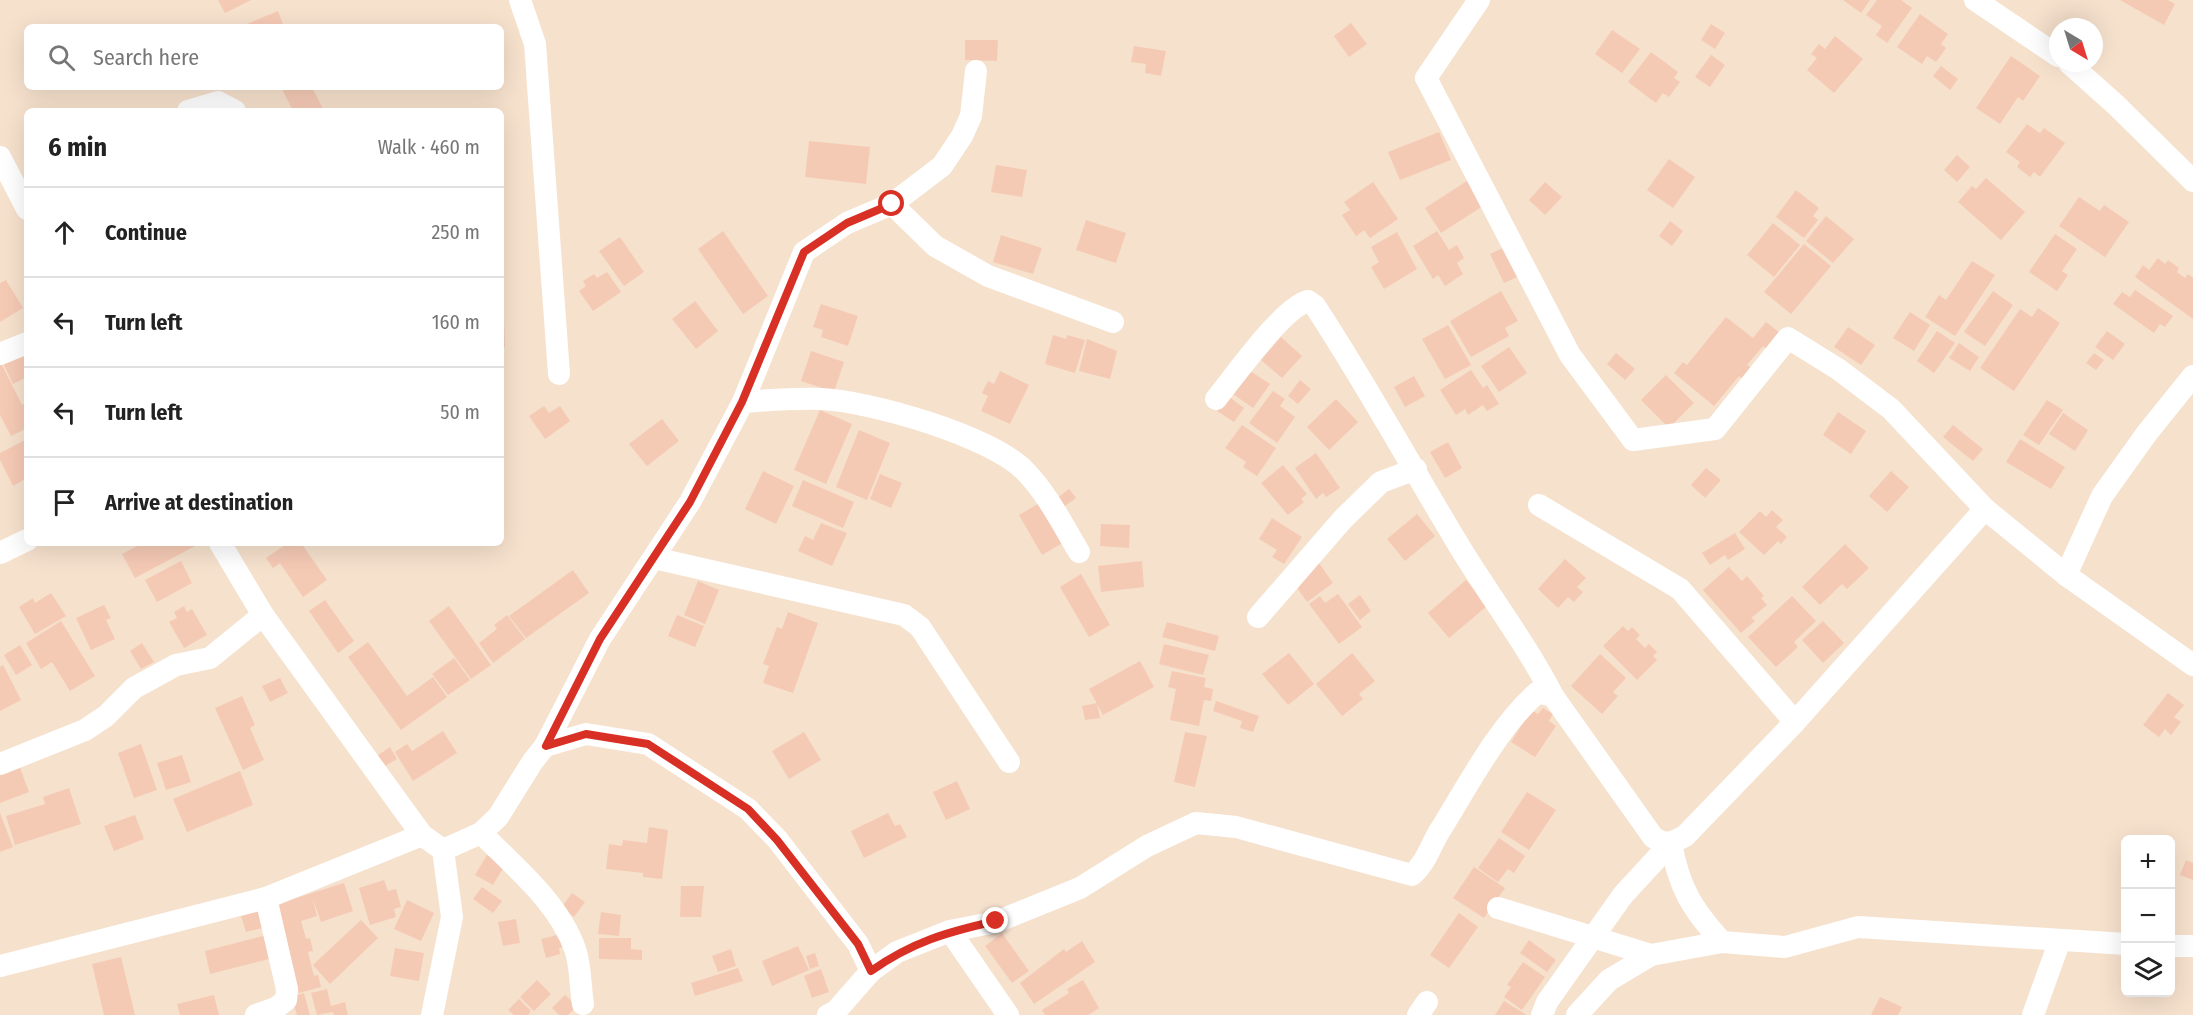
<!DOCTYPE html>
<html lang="en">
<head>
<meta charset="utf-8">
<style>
	:root { --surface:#fff; --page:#f6f6f6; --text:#222; --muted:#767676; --line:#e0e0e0 }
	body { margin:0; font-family:"Fira Sans Condensed",sans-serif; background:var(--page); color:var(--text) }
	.controls { position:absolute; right:18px; bottom:18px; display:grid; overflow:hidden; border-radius:9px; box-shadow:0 6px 24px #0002 }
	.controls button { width:54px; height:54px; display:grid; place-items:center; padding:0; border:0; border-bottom:2px solid var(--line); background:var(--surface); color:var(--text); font:30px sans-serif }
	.compass { position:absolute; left:2049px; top:18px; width:54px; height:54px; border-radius:50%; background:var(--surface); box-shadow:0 6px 24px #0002; rotate:142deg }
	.stop { position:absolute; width:18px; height:18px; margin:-14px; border:4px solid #d93025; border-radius:50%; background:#fff }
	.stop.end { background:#d93025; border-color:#fff; box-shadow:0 2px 6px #0008 }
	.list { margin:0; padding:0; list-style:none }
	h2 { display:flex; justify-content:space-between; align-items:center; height:78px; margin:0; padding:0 24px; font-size:26px }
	h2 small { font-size:20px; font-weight:400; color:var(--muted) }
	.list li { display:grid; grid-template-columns:39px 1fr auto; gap:18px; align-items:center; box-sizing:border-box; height:90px; padding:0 24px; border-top:2px solid var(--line) }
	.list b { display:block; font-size:22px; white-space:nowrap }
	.list em { font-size:20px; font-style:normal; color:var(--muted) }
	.icon { flex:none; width:33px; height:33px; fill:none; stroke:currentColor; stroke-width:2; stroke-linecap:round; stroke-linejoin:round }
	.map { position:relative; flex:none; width:2193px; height:1015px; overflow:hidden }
	.search { position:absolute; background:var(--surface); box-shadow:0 6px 24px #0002; left:24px; top:24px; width:480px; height:66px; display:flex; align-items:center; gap:15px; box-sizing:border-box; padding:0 21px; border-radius:9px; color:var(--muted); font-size:22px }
	.panel { position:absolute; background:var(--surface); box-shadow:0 6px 24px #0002; left:24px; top:108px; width:480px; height:438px; border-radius:9px }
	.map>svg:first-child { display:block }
	.residential { fill:#f6e1cd; fill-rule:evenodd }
	.building { fill:#f5cab5 }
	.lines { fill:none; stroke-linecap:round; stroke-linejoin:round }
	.minor { stroke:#fff; stroke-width:22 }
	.route { stroke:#d93025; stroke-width:8 }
</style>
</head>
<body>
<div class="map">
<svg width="2193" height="1015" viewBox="0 0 2193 1015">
	<rect width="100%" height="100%" fill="#fef0e0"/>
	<path class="residential" d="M 0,0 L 2193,0 L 2193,1015 L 0,1015 ZM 27,27 L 501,27 L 501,87 L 27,87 ZM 2058,27 L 2094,27 L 2094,63 L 2058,63 ZM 27,111 L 501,111 L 501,543 L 27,543 ZM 2126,840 L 2170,840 L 2170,992 L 2126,992 Z"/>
	<g class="building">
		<polygon points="218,0 251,0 225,13"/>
		<polygon points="1843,0 1870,0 1861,13"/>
		<polygon points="1877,0 1901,0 1912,8 1887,43 1876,35 1882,26 1866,15"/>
		<polygon points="2120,0 2168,0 2175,4 2164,25"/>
		<polygon points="278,11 284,27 248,27 247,24"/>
		<polygon points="1920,14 1948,34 1941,44 1946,48 1936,62 1927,56 1922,64 1897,47"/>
		<polygon points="1351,23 1367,44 1349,57 1334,36"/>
		<polygon points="1711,24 1725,33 1715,49 1701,40"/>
		<polygon points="1612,30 1640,49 1622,73 1595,54"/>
		<polygon points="1835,36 1863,59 1834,93 1807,70 1817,58 1811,54 1819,44 1825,49"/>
		<polygon points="965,40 998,40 997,61 965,60"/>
		<polygon points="1134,46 1166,51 1161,76 1145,73 1146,64 1131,62"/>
		<polygon points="1651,52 1678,72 1674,78 1680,82 1669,97 1663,93 1656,103 1628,82"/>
		<polygon points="1711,55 1725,65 1710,87 1695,77"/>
		<polygon points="2011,56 2040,76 2023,101 2018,97 2000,124 1976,108"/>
		<polygon points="1941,66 1958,79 1950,90 1933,76"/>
		<polygon points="281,87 312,87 324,111 293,111"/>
		<polygon points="2027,124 2040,133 2044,128 2065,143 2040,177 2034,172 2030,177 2017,167 2020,162 2006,152"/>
		<polygon points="1439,132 1451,160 1400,180 1388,152"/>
		<polygon points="809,141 870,147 866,184 805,177"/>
		<polygon points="1957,155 1970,167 1957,182 1944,170"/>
		<polygon points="1669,159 1695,177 1673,208 1647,190"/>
		<polygon points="996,165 1027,170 1022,197 991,192"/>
		<polygon points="1986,178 2025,212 2001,240 1958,202 1972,186 1976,189"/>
		<polygon points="1467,181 1483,206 1441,233 1425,208"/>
		<polygon points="1373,182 1398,219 1370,238 1364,230 1356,236 1342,215 1350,210 1344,202"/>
		<polygon points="1545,182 1562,197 1545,215 1529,200"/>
		<polygon points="1796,190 1819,208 1813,216 1818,220 1804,238 1776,217"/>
		<polygon points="2079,197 2100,211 2104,205 2129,222 2105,257 2059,226"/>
		<polygon points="1826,216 1854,239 1833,263 1806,241"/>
		<polygon points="1086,220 1126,233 1116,263 1076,250"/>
		<polygon points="1670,221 1683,231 1672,246 1659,236"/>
		<polygon points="1773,223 1800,245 1774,277 1747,255"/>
		<polygon points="723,231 768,296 743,314 698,249"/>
		<polygon points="1437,231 1449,250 1457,245 1464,258 1457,263 1463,274 1445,286 1438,275 1433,279 1413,246"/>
		<polygon points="1397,232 1417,269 1384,289 1371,267 1379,262 1371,247"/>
		<polygon points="2055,234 2077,249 2062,271 2068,275 2057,291 2029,272"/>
		<polygon points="1001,235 1042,248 1033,274 993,262"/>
		<polygon points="620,237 644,272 624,286 599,251"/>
		<polygon points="1804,244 1831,266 1791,314 1764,292"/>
		<polygon points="1505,247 1519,276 1504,283 1490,254"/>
		<polygon points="2158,258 2165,264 2168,260 2179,268 2177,272 2185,278 2188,274 2193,278 2193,319 2135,277 2143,265 2149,270"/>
		<polygon points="1972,261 1995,275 1955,336 1925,317 1939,295 1946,300"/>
		<polygon points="607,272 621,292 593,311 579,291 586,286 583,281 594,274 597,278"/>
		<polygon points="6,280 23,308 0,322 0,283"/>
		<polygon points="2135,290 2173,316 2165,327 2160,324 2154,333 2113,304 2122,292 2130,297"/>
		<polygon points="1501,291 1518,321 1505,328 1509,336 1471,357 1450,321"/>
		<polygon points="1993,291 2013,305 1985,346 1964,332"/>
		<polygon points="695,301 718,331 696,349 672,319"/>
		<polygon points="821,304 858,316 848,346 821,337 823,330 813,327"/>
		<polygon points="2038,308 2060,323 2014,391 1980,368 2020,309 2032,317"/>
		<polygon points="1910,312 1930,325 1914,351 1893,338"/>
		<polygon points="504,317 505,347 501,347 501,318"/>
		<polygon points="1726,317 1753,338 1766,322 1780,333 1767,349 1763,346 1747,365 1753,369 1744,380 1739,376 1714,406 1674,373 1683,362 1687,365"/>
		<polygon points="1448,325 1471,365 1445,379 1422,339"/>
		<polygon points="1848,327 1875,345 1861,365 1834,347"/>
		<polygon points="1937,331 1955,343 1934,373 1917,361"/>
		<polygon points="2107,331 2125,344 2113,360 2095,347"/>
		<polygon points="1053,335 1066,339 1067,335 1085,340 1075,373 1045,364"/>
		<polygon points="1281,337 1302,356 1282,378 1261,360"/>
		<polygon points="1087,339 1117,351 1110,379 1079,371"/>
		<polygon points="1959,343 1979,357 1970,371 1949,358"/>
		<polygon points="1509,347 1527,373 1499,392 1481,366"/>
		<polygon points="27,351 27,377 13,384 3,363"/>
		<polygon points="811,351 844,362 834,392 801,381"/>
		<polygon points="1616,353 1635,369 1625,380 1607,364"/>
		<polygon points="2094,353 2104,360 2096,370 2086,363"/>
		<polygon points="0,361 22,405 27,402 27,428 11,436 0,415"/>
		<polygon points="1471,370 1483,388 1487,385 1499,404 1487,411 1483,405 1468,415 1465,409 1456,415 1440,390"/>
		<polygon points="1000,371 1029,385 1010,424 981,411 988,396 982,393 988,381 994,384"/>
		<polygon points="1250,371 1270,384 1253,408 1233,394"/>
		<polygon points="1666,375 1694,403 1669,428 1641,400"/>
		<polygon points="1414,376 1425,396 1405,407 1394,387"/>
		<polygon points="1300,380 1311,389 1298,404 1288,396"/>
		<polygon points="1273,391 1285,399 1280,406 1295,417 1277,443 1249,423"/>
		<polygon points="1228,396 1244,408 1234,422 1217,411"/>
		<polygon points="1336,399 1358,422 1329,450 1307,427"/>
		<polygon points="2047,400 2063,410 2039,445 2023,435"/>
		<polygon points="544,406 549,413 560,406 570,421 545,439 529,416"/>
		<polygon points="820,410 852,424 826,484 794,470"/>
		<polygon points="1838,412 1866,431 1851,454 1823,435"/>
		<polygon points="2063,413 2088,430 2075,451 2049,434"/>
		<polygon points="662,419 679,441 647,466 629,444"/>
		<polygon points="1242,425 1276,448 1257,476 1243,467 1246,462 1225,448"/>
		<polygon points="1953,425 1983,449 1973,461 1943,437"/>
		<polygon points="859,430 890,443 867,500 836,487"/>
		<polygon points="27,439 27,478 13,486 0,460 0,453"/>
		<polygon points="2020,439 2065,467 2051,489 2006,462"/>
		<polygon points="1448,442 1462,468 1445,478 1430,452"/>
		<polygon points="1316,453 1340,488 1326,497 1323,493 1316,499 1295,468"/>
		<polygon points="1283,465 1307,494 1301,499 1304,502 1288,515 1261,483"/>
		<polygon points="1706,468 1721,480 1705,498 1691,485"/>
		<polygon points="763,471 794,486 776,524 745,509"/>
		<polygon points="1891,471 1909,487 1887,512 1869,496"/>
		<polygon points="880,474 902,483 891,508 870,499"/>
		<polygon points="803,480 854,502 843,528 792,506"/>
		<polygon points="1069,489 1076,498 1058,511 1052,502"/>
		<polygon points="1043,501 1066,541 1042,555 1019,515"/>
		<polygon points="1772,510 1783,520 1776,527 1787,537 1781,544 1778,541 1764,555 1739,532 1760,511 1766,517"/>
		<polygon points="1417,514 1435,536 1405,561 1387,539"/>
		<polygon points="1272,518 1302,537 1284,564 1272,557 1277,550 1259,539"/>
		<polygon points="821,523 847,533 832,566 798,551 805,536 813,540"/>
		<polygon points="1101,524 1130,525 1129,548 1100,546"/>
		<polygon points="1735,533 1745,549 1728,560 1725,555 1710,565 1702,553"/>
		<polygon points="143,543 193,543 195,546 135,578 122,554"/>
		<polygon points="288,543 301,543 327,580 303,597 280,563 273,568 266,558"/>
		<polygon points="1845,544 1869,568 1847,589 1842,584 1820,605 1802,587"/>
		<polygon points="1565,559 1586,578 1577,587 1583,592 1574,602 1568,597 1558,608 1538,589"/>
		<polygon points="181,561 192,583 157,602 145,580"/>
		<polygon points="1142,561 1144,587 1101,592 1098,566"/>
		<polygon points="1319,563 1333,583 1307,602 1293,582"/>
		<polygon points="1729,567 1742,581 1747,576 1764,596 1761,598 1767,605 1751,618 1755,621 1741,633 1703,590"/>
		<polygon points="573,570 589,593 526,638 509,616"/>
		<polygon points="1081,574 1110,625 1089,637 1060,587"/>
		<polygon points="1466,580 1487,606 1449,638 1428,613"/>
		<polygon points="698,581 719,590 705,624 684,615"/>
		<polygon points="51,593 66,616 35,634 19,607 33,598 35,603"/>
		<polygon points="1338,594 1362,627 1339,644 1309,604 1320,596 1325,603"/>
		<polygon points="1360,595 1371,611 1360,620 1348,604"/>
		<polygon points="1792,596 1816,621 1794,642 1798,647 1776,667 1748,637"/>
		<polygon points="325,600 354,641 338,653 309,611"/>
		<polygon points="104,605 111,618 106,620 115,639 91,650 76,618"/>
		<polygon points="184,606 187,612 192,609 207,635 184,648 169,622 177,618 174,612"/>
		<polygon points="449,606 491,665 471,679 429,621"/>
		<polygon points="788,612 818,623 793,693 763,683 769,666 763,664 777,627 782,629"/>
		<polygon points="507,615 525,639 493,663 479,643 497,629 494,625"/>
		<polygon points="677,615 704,626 695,647 668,636"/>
		<polygon points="61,621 95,676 70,691 52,662 41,669 26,643"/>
		<polygon points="1823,621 1844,643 1823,663 1802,640"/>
		<polygon points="1167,622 1219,636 1215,651 1162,637"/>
		<polygon points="1623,626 1628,631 1632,627 1640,635 1636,639 1645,648 1649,644 1657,652 1653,656 1657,660 1637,680 1603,646"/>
		<polygon points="368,642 407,696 433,677 447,697 401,730 348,657"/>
		<polygon points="142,643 154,662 141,669 130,651"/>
		<polygon points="1164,644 1209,655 1203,675 1159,664"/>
		<polygon points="20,645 32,665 16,675 4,655"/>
		<polygon points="1289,653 1314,684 1288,705 1262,674"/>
		<polygon points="1352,653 1375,681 1359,694 1363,699 1342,716 1316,684"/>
		<polygon points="1600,654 1626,678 1613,692 1618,696 1602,714 1571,686"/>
		<polygon points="454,658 470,680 448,695 432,674"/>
		<polygon points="1140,661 1154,687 1103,715 1089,689"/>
		<polygon points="3,665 21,700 0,711 0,667"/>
		<polygon points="1172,671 1206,678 1204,687 1213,689 1211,701 1204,700 1199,726 1170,720 1176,689 1168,687"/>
		<polygon points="280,678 288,693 270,702 262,686"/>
		<polygon points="2168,693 2184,705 2174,717 2181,722 2171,735 2165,729 2159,737 2143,725"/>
		<polygon points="242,696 255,725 250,728 264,760 243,770 215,708"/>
		<polygon points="1216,701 1259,716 1253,732 1240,728 1242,721 1213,711"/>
		<polygon points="1097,703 1100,718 1085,720 1082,706"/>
		<polygon points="1543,708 1553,714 1549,721 1556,726 1535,757 1511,742 1531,710 1538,714"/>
		<polygon points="443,731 457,753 413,781 395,752 407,744 412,751"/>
		<polygon points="804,732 821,760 789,779 772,751"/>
		<polygon points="1185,732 1207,736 1195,787 1174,782"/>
		<polygon points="141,744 157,790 134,798 118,753"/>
		<polygon points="390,747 397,759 385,766 377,756"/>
		<polygon points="182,755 191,782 166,790 157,763"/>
		<polygon points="19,765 29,792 0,803 0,772"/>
		<polygon points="240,771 253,805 187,832 173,799"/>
		<polygon points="957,781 970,809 946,820 933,792"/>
		<polygon points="69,788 81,824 15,845 6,816 45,804 43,797"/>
		<polygon points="1527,792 1556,810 1529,850 1501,832"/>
		<polygon points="0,813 13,847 0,852"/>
		<polygon points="888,813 895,826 900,824 907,837 864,858 851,831"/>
		<polygon points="135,815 144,839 114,851 104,826"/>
		<polygon points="649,827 668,830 662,879 643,877 643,873 606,869 609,844 622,846 623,840 647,843"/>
		<polygon points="1499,838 1525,856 1514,873 1508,869 1498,882 1478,868"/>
		<polygon points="487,855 505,865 493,885 475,875"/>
		<polygon points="2186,860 2193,863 2193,880 2180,875"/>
		<polygon points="1474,867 1505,888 1484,918 1453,898"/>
		<polygon points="384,880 388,891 396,889 401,907 394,909 396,917 370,925 359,888"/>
		<polygon points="344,883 353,911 321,922 313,899 317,916 301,921 306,939 310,938 313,951 308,952 314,976 318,975 321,987 299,993 277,904"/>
		<polygon points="681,886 704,886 701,917 680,917"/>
		<polygon points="482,887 502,901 493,913 473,899"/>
		<polygon points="572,893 585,902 574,917 561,908"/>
		<polygon points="407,900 434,913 421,941 394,929"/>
		<polygon points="263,910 267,927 246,932 241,916"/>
		<polygon points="601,912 621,915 619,936 598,934"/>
		<polygon points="1459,913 1478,927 1449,968 1430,955"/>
		<polygon points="516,919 520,943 503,946 498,922"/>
		<polygon points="361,920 378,938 330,984 313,965"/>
		<polygon points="565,933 568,946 559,948 560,954 546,958 541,939"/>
		<polygon points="1002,933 1029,971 1012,983 985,946"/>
		<polygon points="267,935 273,958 210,974 205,951"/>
		<polygon points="599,938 631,938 631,949 642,950 642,960 599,959"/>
		<polygon points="1529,940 1556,960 1547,972 1520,953"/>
		<polygon points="1082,941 1095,962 1034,1004 1020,983 1064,949 1066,952"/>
		<polygon points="798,946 809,970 772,986 762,961"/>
		<polygon points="395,948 424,953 419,981 390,976"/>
		<polygon points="731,949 736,966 718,972 712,956"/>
		<polygon points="815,953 819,966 810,969 806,956"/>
		<polygon points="121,957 135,1015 104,1015 92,964"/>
		<polygon points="1523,962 1545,977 1522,1010 1504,997 1511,987 1507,985"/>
		<polygon points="738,968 743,981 695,996 691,983"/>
		<polygon points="821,969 829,992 812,998 804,976"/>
		<polygon points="537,980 551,994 534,1011 520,997"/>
		<polygon points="1083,980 1099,1008 1088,1015 1045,1015 1042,1010 1069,993 1067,989"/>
		<polygon points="327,989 331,1006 345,1002 348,1015 334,1015 333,1012 317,1015 311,993"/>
		<polygon points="304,993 310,1015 297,1015 291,997"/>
		<polygon points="214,995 219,1015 180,1015 177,1004"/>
		<polygon points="565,995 577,1006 568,1015 559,1015 552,1008"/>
		<polygon points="1880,997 1902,1007 1898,1015 1871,1015"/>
		<polygon points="519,999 531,1011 528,1015 514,1015 508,1010"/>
		<polygon points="1504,1001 1527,1015 1495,1015"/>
	</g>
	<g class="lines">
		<g class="minor">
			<polyline points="520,0 535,44 559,374"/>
			<polyline points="1479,0 1426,78 1570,355 1633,440 1715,429 1788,338 1838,369 1891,409 1985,509 2066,575 2193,665"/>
			<polyline points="1975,0 2058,56"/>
			<polyline points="2069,63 2116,105 2193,181"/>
			<polyline points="188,111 218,102 235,111"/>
			<polyline points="0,157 27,209"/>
			<polyline points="892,204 935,246 988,276 1113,322"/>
			<polyline points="0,354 27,343"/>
			<path d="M 1216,399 C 1234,377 1283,307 1308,301 L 1315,306 C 1367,385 1412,468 1461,549 C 1491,598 1527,645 1553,696"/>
			<path d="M 743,402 C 768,400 795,398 821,399 C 870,401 992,436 1026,472 C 1048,495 1063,525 1079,552"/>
			<polyline points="1539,505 1680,589 1795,722"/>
			<polyline points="220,543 263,615 398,802 422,835 443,850 452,917 432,1015"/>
			<polyline points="0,553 27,540"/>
			<polyline points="654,558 904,615 920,627 1009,762"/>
			<polyline points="2066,575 2102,496 2147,433 2193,376"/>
			<polyline points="1258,617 1343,519 1381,482 1416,469"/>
			<polyline points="545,746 600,639 690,502 743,402 804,252 847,223 892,204 942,166 962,136 971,116 976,71"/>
			<polyline points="0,764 85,730 106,716 134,688 176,665 210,658 263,615"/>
			<path d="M 481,833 C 514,866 559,903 575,949 C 581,965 580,987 583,1004"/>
			<path d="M 1671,843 C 1679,888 1692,909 1722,942"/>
			<polyline points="443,850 481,833 498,817 533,761 545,746 586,734 648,744 748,809 777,839 858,944 871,971"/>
			<polyline points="1498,908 1651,955"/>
			<polyline points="950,931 1008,1015"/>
			<polyline points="2170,946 2193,946"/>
			<polyline points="0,966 266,898 422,835"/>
			<polyline points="256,1015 276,1008 286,1000 287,989 266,898"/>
			<path d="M 828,1015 L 836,1011 L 871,971 L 897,952 L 950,931 L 996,922 L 1080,888 L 1147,846 L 1196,823 L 1236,827 L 1412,875 C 1426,863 1430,847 1439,832 C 1466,789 1499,725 1538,692 L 1553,696 L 1653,837 C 1666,846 1672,843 1685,836 L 1795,722 L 1985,509"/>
			<polyline points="1418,1015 1427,1002"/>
			<polyline points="1542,1015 1547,1002 1623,895 1671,843"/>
			<polyline points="1577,1015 1609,980 1651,955 1722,942 1785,947 1858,927 2126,944"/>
			<polyline points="2033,1015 2060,940"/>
		</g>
	</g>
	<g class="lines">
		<path class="route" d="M 892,204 L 847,223 L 804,252 L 742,402 L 690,502 L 600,639 L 546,746 L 586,734 L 648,744 L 748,809 L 777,840 L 858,944 L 871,971 C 912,942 947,932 996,921"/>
	</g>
</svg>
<div class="controls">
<button>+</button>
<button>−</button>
<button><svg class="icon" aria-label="layers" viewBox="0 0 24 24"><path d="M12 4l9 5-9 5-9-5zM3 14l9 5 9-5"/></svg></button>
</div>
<svg class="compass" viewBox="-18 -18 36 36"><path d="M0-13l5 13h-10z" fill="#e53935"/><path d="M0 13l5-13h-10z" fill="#767676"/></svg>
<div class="stop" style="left:892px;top:204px"></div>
<div class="stop end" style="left:996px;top:921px"></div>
<div class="search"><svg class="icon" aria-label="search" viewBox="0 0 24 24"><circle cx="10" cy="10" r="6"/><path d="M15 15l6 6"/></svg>Search here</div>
<section class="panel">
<h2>6 min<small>Walk · 460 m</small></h2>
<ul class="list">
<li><svg class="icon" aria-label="ahead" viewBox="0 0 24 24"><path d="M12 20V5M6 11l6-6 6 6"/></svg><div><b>Continue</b></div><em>250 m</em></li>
<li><svg class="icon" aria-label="left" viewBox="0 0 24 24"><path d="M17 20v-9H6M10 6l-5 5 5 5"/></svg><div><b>Turn left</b></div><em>160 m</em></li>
<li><svg class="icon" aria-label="left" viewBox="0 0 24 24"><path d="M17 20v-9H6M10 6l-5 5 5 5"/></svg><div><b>Turn left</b></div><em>50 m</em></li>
<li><svg class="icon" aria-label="arrive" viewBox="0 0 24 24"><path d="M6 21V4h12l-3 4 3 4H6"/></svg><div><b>Arrive at destination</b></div></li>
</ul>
</section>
</div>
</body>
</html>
